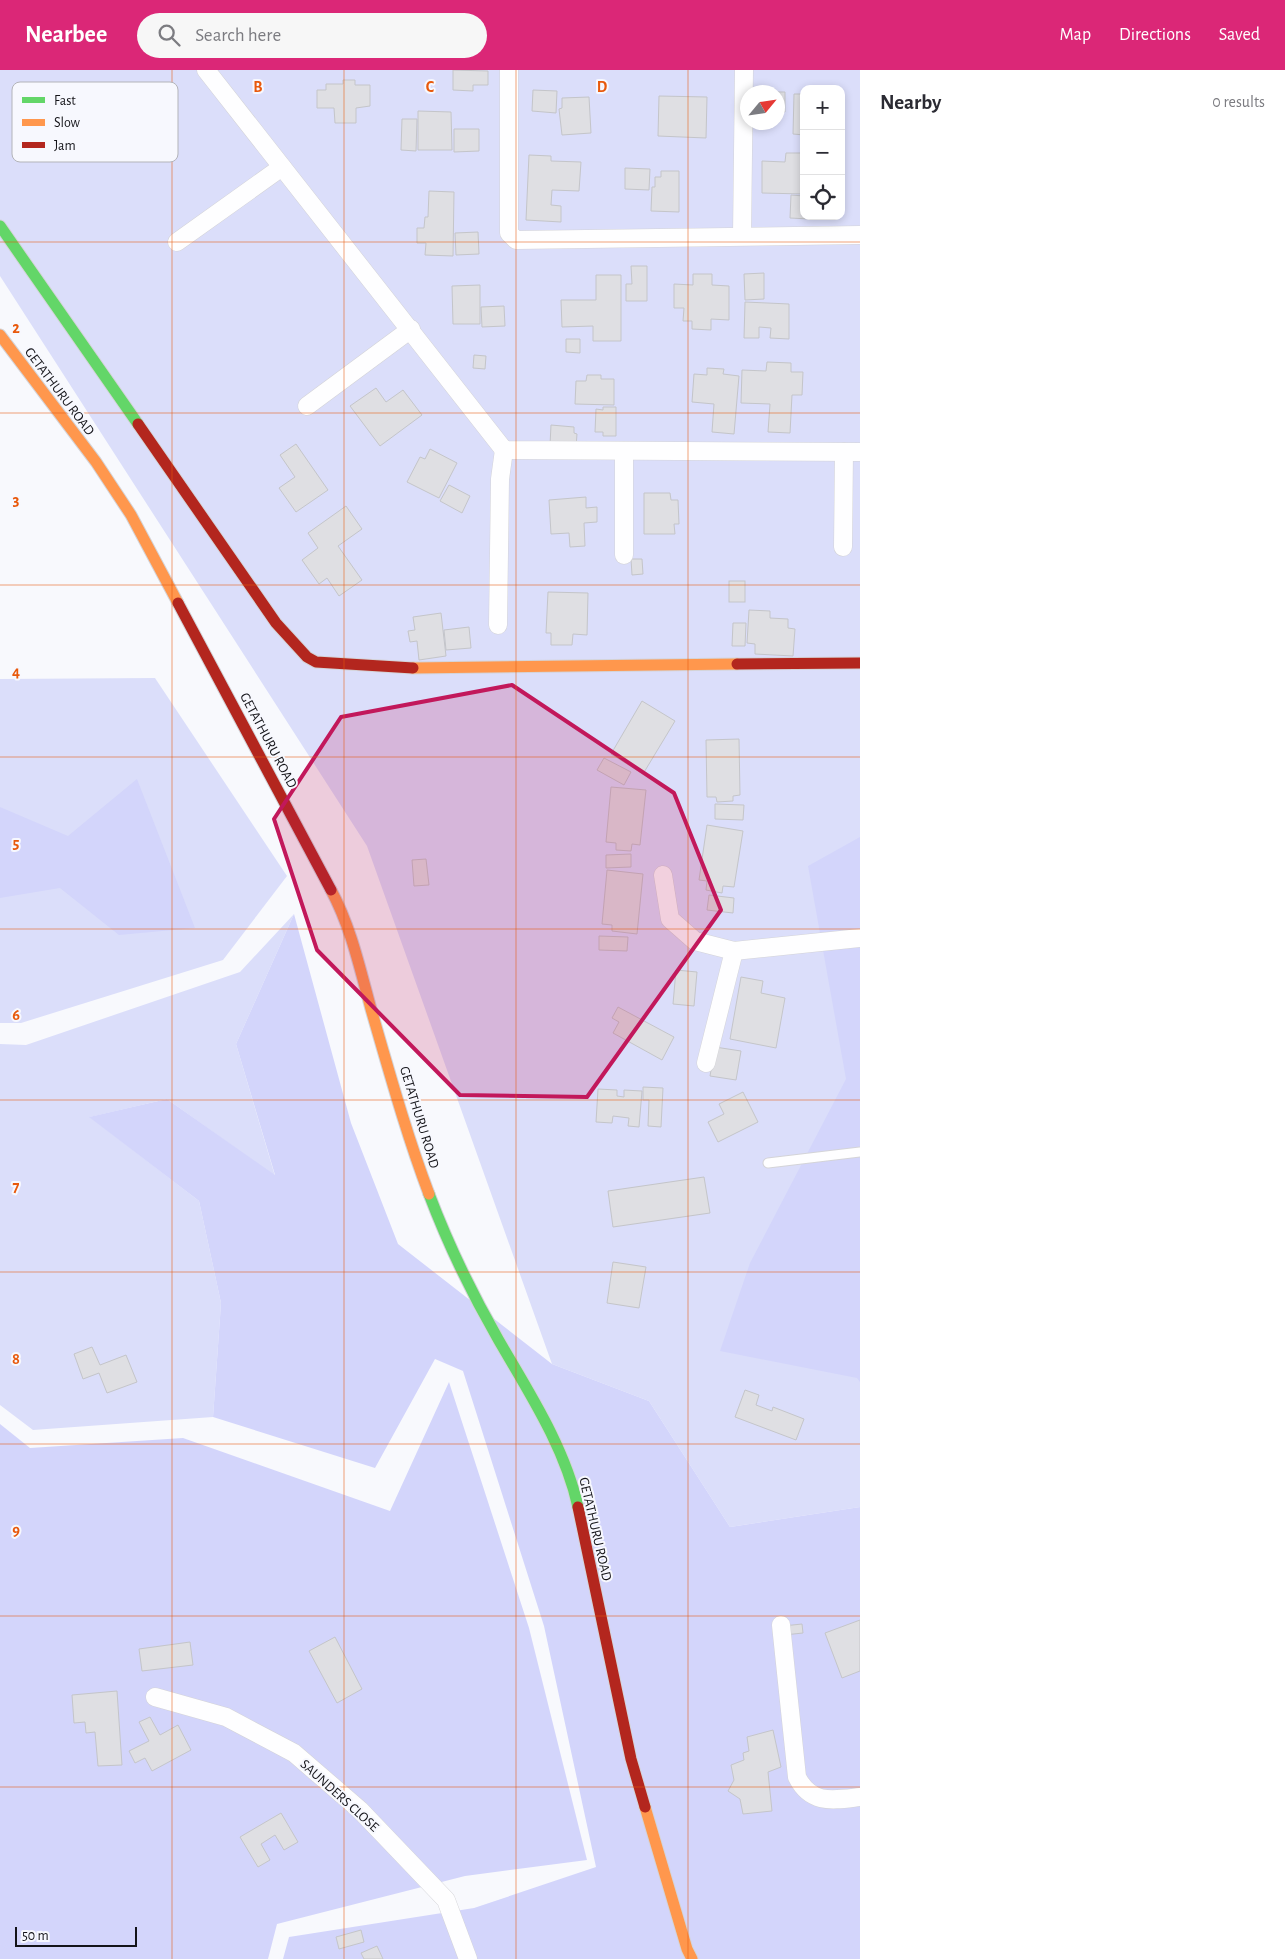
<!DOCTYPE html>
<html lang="en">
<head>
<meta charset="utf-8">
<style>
	:root { --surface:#fff; --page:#f7f7f7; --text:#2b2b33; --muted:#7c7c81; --line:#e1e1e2; --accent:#db2777 }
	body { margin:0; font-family:"Alegreya Sans",sans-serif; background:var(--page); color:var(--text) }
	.controls { position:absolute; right:15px; top:15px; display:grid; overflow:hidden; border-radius:10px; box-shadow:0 2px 8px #0003 }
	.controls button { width:45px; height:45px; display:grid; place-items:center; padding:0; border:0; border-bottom:1px solid var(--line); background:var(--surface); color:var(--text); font:25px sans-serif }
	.compass { position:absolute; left:740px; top:15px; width:45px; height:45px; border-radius:50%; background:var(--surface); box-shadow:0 2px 8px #0003; rotate:61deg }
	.scale { position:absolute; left:15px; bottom:12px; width:122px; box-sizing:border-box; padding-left:5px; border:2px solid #141419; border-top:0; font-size:14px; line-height:18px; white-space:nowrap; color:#141419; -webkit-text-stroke:4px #f7f8fe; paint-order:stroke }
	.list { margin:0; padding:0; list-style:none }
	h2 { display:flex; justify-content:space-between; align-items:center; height:65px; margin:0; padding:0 20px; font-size:21px }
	h2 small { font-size:16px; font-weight:400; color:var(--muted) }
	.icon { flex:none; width:28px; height:28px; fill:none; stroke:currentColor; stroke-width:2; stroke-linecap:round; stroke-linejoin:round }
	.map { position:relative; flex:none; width:860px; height:1889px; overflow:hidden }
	header { display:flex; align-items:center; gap:30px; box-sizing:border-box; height:70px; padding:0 25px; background:var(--accent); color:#fff }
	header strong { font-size:24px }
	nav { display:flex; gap:28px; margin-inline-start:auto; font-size:18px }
	.search { width:350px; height:45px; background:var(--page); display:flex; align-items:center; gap:12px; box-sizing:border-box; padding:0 18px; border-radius:28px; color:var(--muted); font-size:19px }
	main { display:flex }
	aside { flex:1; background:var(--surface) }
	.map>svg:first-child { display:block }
	.green { fill:#dbdefa; fill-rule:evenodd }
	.forest { fill:#d3d5fb }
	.building { fill:#dfdfe3; stroke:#c4c5c9 }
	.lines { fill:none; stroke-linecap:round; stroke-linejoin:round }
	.lane-casing { stroke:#d4d4d8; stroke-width:11 }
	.street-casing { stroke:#d4d4d8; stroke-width:19 }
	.fast-casing { stroke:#d4d4d8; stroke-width:13 }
	.slow-casing { stroke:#d4d4d8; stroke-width:13 }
	.jam-casing { stroke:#d4d4d8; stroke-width:13 }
	.lane { stroke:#fefeff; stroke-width:9 }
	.street { stroke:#fefeff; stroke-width:18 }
	.fast { stroke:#63d668; stroke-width:11 }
	.slow { stroke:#ff974d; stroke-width:11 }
	.jam { stroke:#b3261e; stroke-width:11 }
	.marked { fill:#c2185b; fill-opacity:0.2; stroke:#c2185b; stroke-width:4; stroke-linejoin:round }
	.grid { fill:none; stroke:#e8590c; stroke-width:1; stroke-opacity:0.55 }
	.labels { text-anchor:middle; stroke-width:4; stroke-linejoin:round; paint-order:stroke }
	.street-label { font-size:14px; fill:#141419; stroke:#f7f8fe }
	.key { fill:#f7f8fe; stroke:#b3b4b9; stroke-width:1 }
	.key-label { font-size:14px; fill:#141419 }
	.grid-label { font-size:16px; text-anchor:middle; font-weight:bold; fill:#e8590c; stroke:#f7f8fe; stroke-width:4; stroke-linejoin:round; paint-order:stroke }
</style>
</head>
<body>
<header>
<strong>Nearbee</strong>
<div class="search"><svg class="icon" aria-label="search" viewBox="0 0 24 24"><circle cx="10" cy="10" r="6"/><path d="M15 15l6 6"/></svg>Search here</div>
<nav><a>Map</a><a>Directions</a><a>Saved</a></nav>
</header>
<main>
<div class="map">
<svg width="860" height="1889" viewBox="0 0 860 1889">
	<rect width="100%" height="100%" fill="#f8f9fd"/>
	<g class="green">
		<path d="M 0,0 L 860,0 L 860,1437 L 730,1457 L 649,1331 L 552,1294 L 367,776 L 0,206 ZM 804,19 L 841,19 L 841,146 L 804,146 ZM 748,22 L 778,22 L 778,52 L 748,52 Z"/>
		<polygon points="155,608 287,806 223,890 21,953 0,953 0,609"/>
		<polygon points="294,844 236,974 275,1106 167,1029 90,1047 199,1131 221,1233 213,1347 33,1360 0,1335 0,974 26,975 240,902"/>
	</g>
	<g class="forest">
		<polygon points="137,709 195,858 119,865 60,818 0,828 0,737 68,766"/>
		<polygon points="860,767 860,1312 857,1308 720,1281 750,1193 846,1009 808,796"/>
		<polygon points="294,844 351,1053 398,1174 552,1294 649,1331 730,1457 860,1437 860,1889 283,1889 289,1867 474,1838 596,1797 544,1556 463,1301 435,1289 375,1398 213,1347 221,1233 199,1131 89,1047 167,1029 275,1105 236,974"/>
		<polygon points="449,1312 529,1558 587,1790 465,1806 277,1854 268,1889 0,1889 0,1354 30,1378 183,1368 390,1441"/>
	</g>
	<g class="building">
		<polygon points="453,0 488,1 488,15 473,15 473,21 453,20"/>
		<polygon points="343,10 355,10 355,15 370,15 370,36 356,38 356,53 335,53 334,38 317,38 317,20 326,20 326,14 343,14"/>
		<polygon points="533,20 557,21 556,43 532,41"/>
		<polygon points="763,22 785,22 785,42 778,42 778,22"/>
		<polygon points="794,24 804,24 804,65 793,64"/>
		<polygon points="659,26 707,27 706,68 658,66"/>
		<polygon points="589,27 591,63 562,65 559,39 562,38 562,28"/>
		<polygon points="418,41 451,42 452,80 418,80"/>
		<polygon points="402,49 417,49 416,81 401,80"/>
		<polygon points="454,59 479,59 479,81 454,82"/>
		<polygon points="786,83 804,83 804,124 762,123 762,91 785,92"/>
		<polygon points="529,85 551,86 551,91 581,92 579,121 552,120 551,135 561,136 561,152 526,150"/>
		<polygon points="625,98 650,99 649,120 625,119"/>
		<polygon points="661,101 679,101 679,142 651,141 652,117 655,117 655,107 661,107"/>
		<polygon points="429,121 454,122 453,186 425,185 426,173 417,173 417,158 424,158 425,147 428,147"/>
		<polygon points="791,125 804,126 804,146 809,146 809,149 790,148"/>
		<polygon points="478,162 479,184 456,185 455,163"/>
		<polygon points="631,196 647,196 647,231 626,231 626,214 632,214"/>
		<polygon points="764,203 764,229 745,230 744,204"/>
		<polygon points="693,204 712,204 712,215 729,216 729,250 711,249 711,260 692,259 692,251 683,251 684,238 674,238 674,214 693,215"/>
		<polygon points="596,205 621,205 621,271 593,271 593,256 562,257 561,230 596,230"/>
		<polygon points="480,215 480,254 453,254 452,216"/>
		<polygon points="745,232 789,234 789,269 770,268 771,258 759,257 759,268 744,268"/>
		<polygon points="504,236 505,256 482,257 481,237"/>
		<polygon points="566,269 580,269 580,283 566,282"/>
		<polygon points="474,285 486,286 485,299 473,298"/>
		<polygon points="767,292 791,293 791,302 803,302 802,325 792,325 790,363 768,362 770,334 741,333 742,300 766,301"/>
		<polygon points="707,298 724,299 723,304 739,306 734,364 712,362 714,334 692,332 694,304 707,305"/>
		<polygon points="587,305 601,305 601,309 614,309 614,335 575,334 576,311 586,311"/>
		<polygon points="376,318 386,332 403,320 422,345 380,376 350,336"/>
		<polygon points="603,337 616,337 616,366 603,366 603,362 595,362 596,339 603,340"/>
		<polygon points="551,355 574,357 574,363 577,364 576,377 550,375"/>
		<polygon points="296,374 328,420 296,442 279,418 295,407 280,385"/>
		<polygon points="430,379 457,393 439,428 407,412 420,387 425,389"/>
		<polygon points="449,415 470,426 462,443 440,431"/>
		<polygon points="644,423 670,423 671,430 678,430 679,454 674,454 675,464 644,464"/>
		<polygon points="586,427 586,438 597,437 597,452 584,453 585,476 570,477 569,463 551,464 549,430"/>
		<polygon points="346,436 362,459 338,476 362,510 339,526 327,508 319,514 302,490 318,478 308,463"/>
		<polygon points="631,489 642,489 643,504 632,505"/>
		<rect x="729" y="511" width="16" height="21"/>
		<polygon points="548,522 588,523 587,565 573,564 572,575 551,575 551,563 546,563"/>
		<polygon points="749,540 770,541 770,548 788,549 788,558 795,559 793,586 755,584 755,574 747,573"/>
		<polygon points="441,543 446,586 419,590 417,571 410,572 408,561 415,560 413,547"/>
		<polygon points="733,553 746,553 745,576 732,576"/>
		<polygon points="469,557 471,578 446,580 444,560"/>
		<polygon points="642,631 675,651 643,704 611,684"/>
		<polygon points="739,669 740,725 733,726 733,731 717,732 716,727 707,727 706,670"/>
		<polygon points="604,688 631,702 624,715 597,700"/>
		<polygon points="611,717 646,720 640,775 632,774 631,781 616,780 616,773 606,772"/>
		<polygon points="715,734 744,735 743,750 715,749"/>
		<polygon points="707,755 743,761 734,817 723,816 722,823 706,820 707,811 699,810"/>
		<polygon points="631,784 631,797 606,798 606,785"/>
		<polygon points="426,789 429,815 414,816 412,790"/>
		<polygon points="607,800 643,804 637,864 612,861 612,855 602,854"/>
		<polygon points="709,825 734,828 733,843 707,840"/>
		<polygon points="599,866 628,867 627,881 599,880"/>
		<polygon points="676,900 697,902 694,936 673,934"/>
		<polygon points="741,907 763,911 761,923 785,928 776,978 730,969"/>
		<polygon points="618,937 674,967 662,990 613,963 619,952 612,948"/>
		<polygon points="715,977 741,981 736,1010 710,1006"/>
		<polygon points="643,1017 663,1018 661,1057 648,1056 649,1030 643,1030"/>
		<polygon points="598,1019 617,1020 617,1026 624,1027 624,1020 642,1021 639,1057 628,1056 629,1048 613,1046 612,1053 596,1052"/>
		<polygon points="743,1022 758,1052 718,1072 708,1052 724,1044 719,1034"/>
		<polygon points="704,1107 710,1143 613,1157 608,1121"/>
		<polygon points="613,1192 646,1197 639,1238 607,1233"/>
		<polygon points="92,1277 100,1295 126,1285 137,1312 107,1323 99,1303 83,1309 74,1284"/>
		<polygon points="745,1320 759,1325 756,1335 772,1341 773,1337 804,1349 796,1370 735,1347"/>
		<polygon points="860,1550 860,1601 842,1608 825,1563"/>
		<polygon points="802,1554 803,1563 784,1565 783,1556"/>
		<polygon points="335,1567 362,1619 337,1633 309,1581"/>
		<polygon points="190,1572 193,1595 142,1601 139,1579"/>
		<polygon points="117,1621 122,1695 98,1696 95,1662 86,1663 85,1652 74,1653 72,1625"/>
		<polygon points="150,1647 160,1665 178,1655 191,1680 152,1701 145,1688 135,1693 129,1681 149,1671 139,1652"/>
		<polygon points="773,1660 781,1697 768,1702 772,1741 743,1744 740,1729 728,1721 734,1710 731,1695 744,1690 743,1683 749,1681 747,1667"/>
		<polygon points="281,1743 298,1772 284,1780 275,1765 261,1774 270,1790 258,1797 240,1767"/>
		<polygon points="361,1860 364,1872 339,1879 336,1867"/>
		<polygon points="377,1876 383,1889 364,1889 361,1883"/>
	</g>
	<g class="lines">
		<g class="lane-casing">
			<polyline id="lane" points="768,1093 860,1082"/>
		</g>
		<g class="street-casing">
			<g id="street">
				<polyline points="206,0 504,380 860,382"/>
				<polyline points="509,0 509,163 516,170 860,165"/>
				<polyline points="742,166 744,0"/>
				<polyline points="177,172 282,97"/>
				<polyline points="307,336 411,259"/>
				<polyline points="624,381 624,485"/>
				<polyline points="843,477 844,382"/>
				<polyline points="498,555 500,409 504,380"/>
				<polyline points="663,805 670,849 695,871 734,881 860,868"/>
				<polyline points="706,993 734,881"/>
				<path d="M 781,1555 L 797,1707 C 811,1735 833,1730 860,1727"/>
				<polyline points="155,1627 226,1647 294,1683 360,1740 446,1830 468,1889"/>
			</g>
		</g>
		<g class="fast-casing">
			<g id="fast">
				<polyline points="0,156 138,354"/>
				<path d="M 429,1124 C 448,1174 471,1222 498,1269 C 528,1321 565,1377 578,1437"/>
			</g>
		</g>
		<g class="slow-casing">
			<g id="slow">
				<polyline points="0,265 96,392 131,445 178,533"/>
				<polyline points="413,598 737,594"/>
				<path d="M 331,820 C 351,857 360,899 371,939 C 389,1001 406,1063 429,1124"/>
				<polyline points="645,1737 687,1879 692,1889"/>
			</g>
		</g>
		<g class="jam-casing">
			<g id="jam">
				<polyline points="138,354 276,553 307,587 316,592 413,598"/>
				<polyline points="178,533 331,820"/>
				<polyline points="737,594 860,593"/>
				<polyline points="578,1437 631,1689 645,1737"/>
			</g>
		</g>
		<use href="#lane" class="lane"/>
		<use href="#street" class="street"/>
		<use href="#fast" class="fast"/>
		<use href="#slow" class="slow"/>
		<use href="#jam" class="jam"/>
	</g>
	<path class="marked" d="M 512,615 L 674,723 L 721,840 L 587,1027 L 460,1025 L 317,880 L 274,749 L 341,647 Z"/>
	<path class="grid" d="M 172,0 L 172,1889M 344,0 L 344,1889M 516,0 L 516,1889M 688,0 L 688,1889M 0,172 L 860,172M 0,343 L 860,343M 0,515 L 860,515M 0,687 L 860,687M 0,859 L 860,859M 0,1030 L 860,1030M 0,1202 L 860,1202M 0,1374 L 860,1374M 0,1546 L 860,1546M 0,1717 L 860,1717"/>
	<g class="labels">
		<g class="street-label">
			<text transform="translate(60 321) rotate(53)" y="5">GETATHURU ROAD</text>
			<text transform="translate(269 670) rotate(62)" y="5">GETATHURU ROAD</text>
			<text transform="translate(420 1047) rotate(73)" y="5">GETATHURU ROAD</text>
			<text transform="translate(596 1459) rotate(77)" y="5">GETATHURU ROAD</text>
			<text transform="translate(340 1725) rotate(42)" y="5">SAUNDERS CLOSE</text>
		</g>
	</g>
	<rect x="12" y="12" width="166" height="80" rx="8" class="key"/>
	<rect x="22" y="27" width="23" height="6" fill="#63d668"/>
	<rect x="22" y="49" width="23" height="7" fill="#ff974d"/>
	<rect x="22" y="72" width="23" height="6" fill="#b3261e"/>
	<g class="key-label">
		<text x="54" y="35">Fast</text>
		<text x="54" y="57">Slow</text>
		<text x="54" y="80">Jam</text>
	</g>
	<g class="grid-label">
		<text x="258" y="22">B</text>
		<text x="430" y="22">C</text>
		<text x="602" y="22">D</text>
		<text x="16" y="263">2</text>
		<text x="16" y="435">3</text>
		<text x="16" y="607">4</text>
		<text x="16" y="778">5</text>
		<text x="16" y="950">6</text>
		<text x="16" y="1122">7</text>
		<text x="16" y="1294">8</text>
		<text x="16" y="1465">9</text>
	</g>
</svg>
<div class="controls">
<button>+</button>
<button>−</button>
<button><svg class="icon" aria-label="locate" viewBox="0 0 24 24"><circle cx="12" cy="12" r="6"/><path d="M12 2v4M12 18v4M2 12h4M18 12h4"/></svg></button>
</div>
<svg class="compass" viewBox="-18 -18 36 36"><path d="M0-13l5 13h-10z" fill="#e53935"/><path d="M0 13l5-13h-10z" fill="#7c7c81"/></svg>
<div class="scale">50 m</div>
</div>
<aside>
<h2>Nearby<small>0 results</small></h2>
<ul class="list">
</ul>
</aside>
</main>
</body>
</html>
